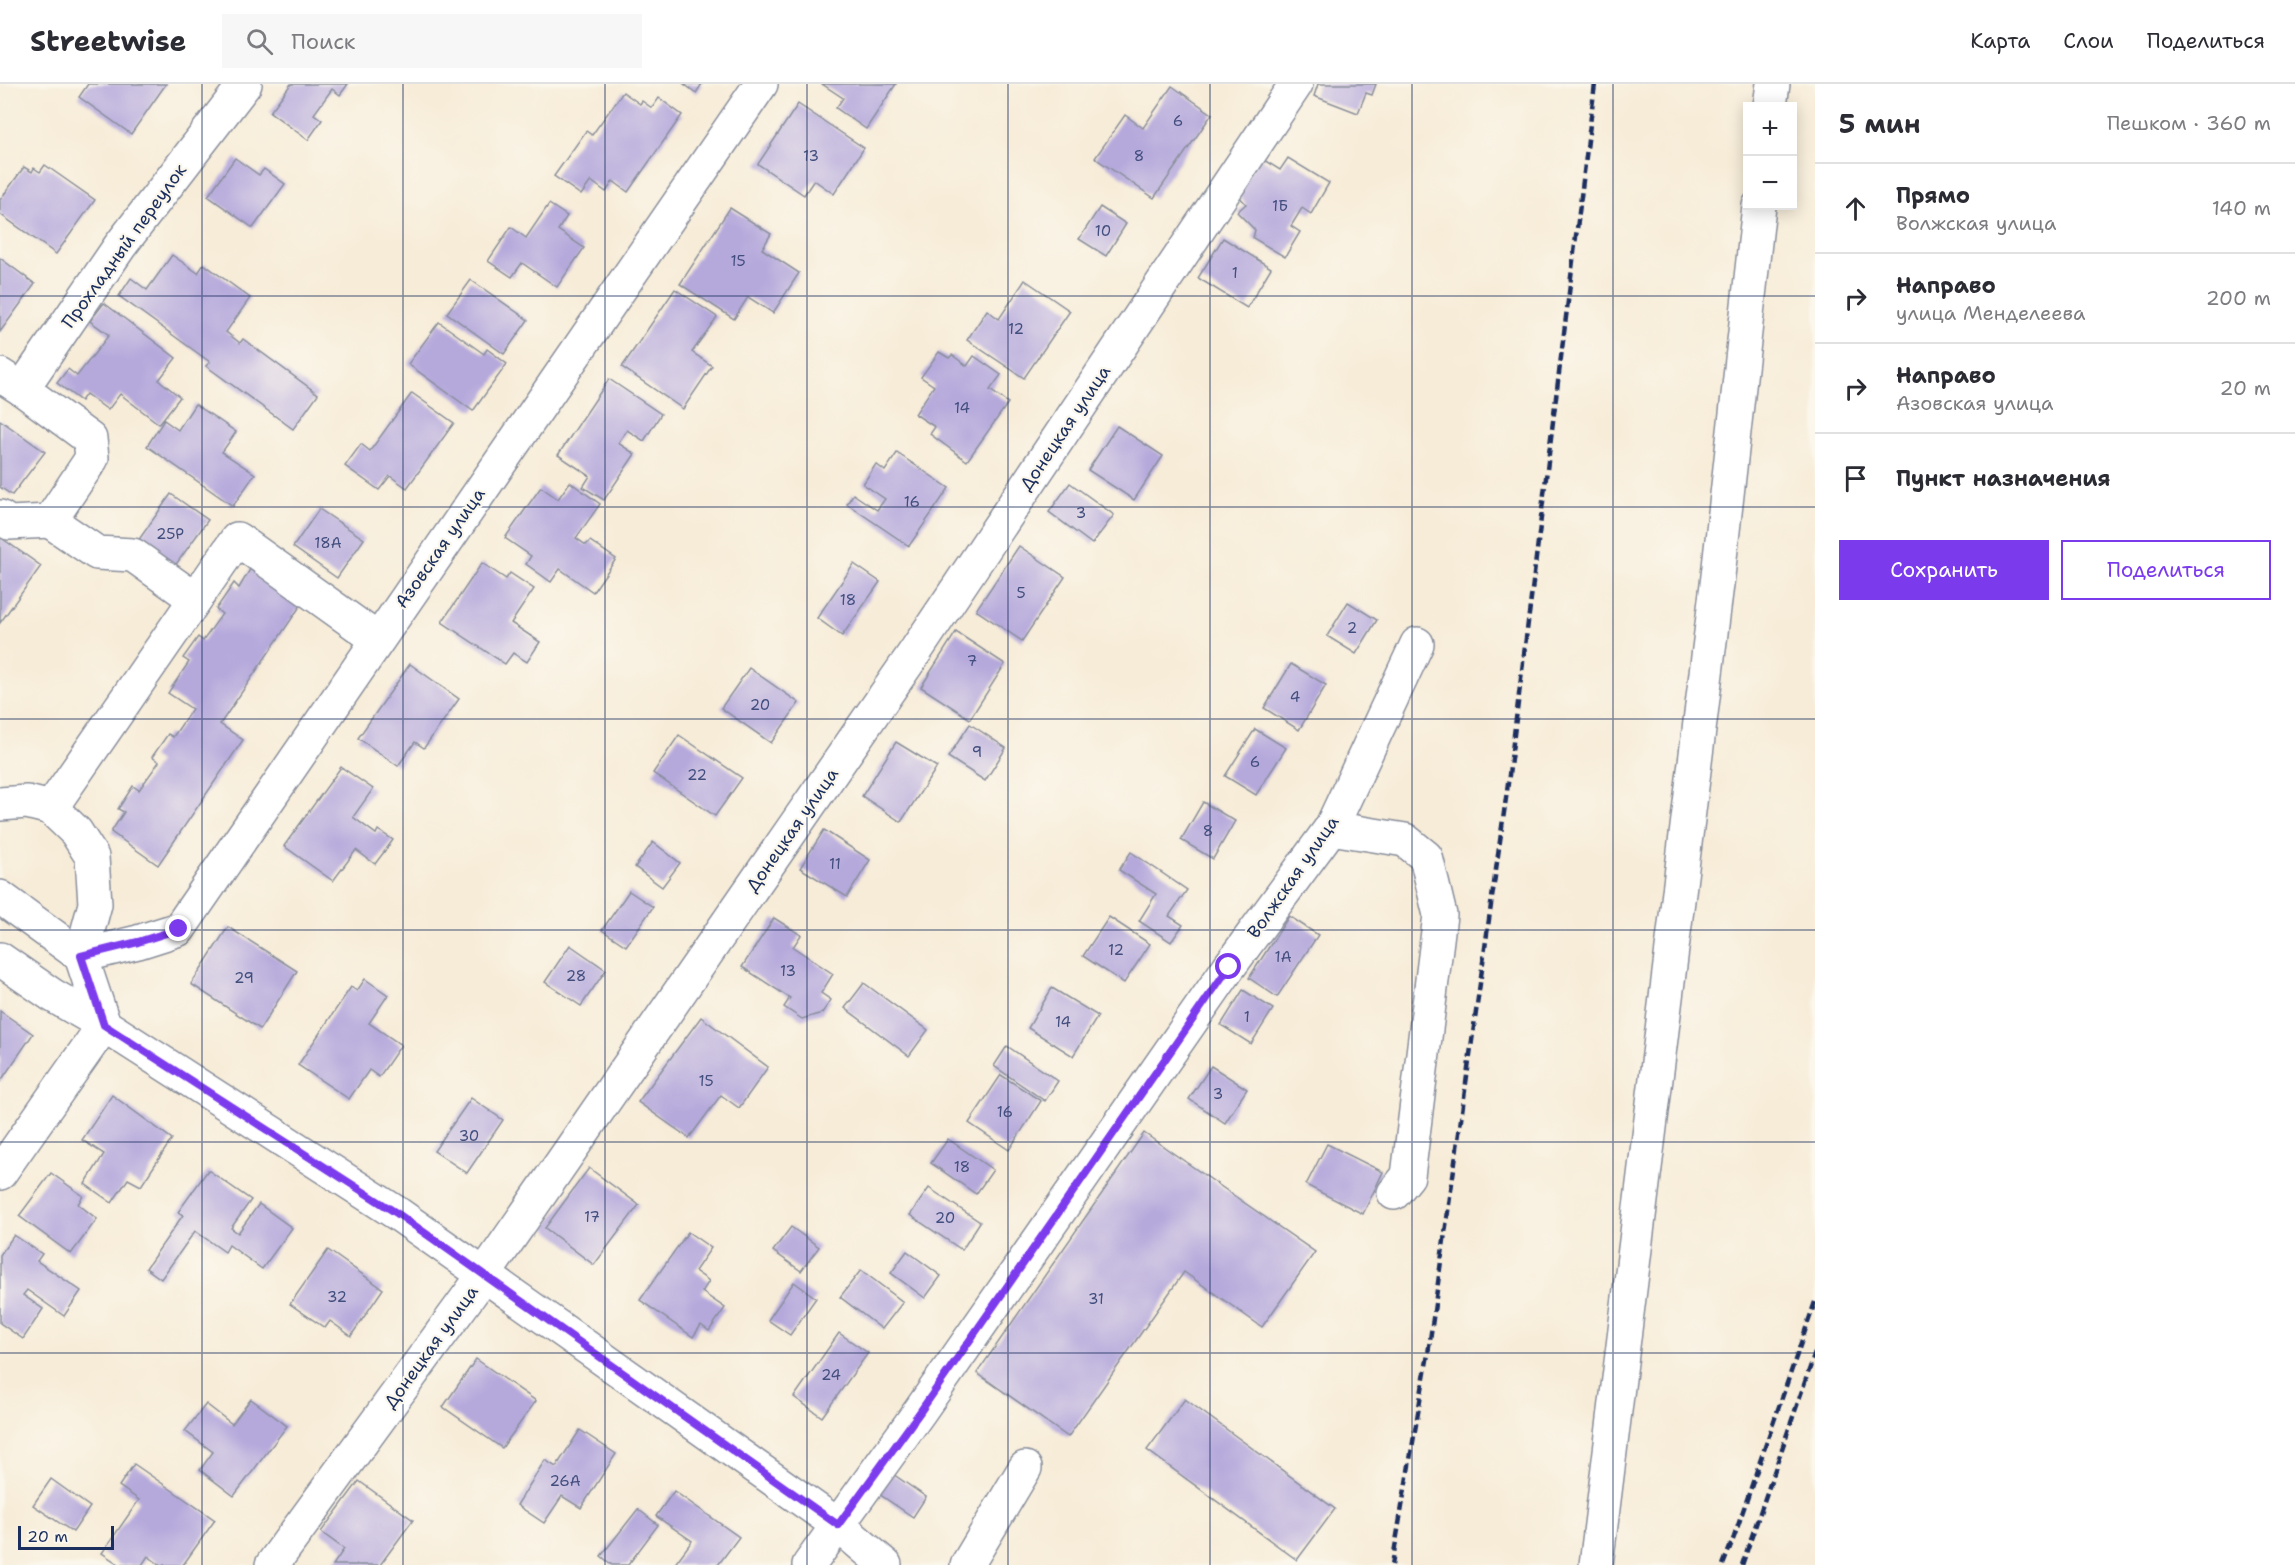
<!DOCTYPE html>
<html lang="ru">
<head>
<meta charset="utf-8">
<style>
	:root { --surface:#fff; --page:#f7f7f7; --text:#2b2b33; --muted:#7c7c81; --line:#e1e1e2; --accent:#7c3aed }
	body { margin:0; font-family:"Shantell Sans",sans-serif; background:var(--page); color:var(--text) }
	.controls { position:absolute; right:18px; top:18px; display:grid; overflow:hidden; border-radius:0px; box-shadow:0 3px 15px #0003 }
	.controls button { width:54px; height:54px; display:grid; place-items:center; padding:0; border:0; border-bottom:2px solid var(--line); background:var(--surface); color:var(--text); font:30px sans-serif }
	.scale { position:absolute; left:18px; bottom:15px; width:96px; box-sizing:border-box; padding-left:6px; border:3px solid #1b2f5e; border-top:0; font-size:16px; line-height:21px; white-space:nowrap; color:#1b2f5e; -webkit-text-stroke:4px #fbf7ec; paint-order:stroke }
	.stop { position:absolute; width:18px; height:18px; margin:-14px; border:4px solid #7c3aed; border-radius:50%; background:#fff }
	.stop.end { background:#7c3aed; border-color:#fff; box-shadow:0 2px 6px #0008 }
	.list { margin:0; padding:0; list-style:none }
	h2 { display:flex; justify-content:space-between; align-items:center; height:78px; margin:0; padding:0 24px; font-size:26px }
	h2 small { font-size:20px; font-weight:400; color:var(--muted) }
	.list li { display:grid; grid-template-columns:39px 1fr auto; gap:18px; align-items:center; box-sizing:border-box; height:90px; padding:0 24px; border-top:2px solid var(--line) }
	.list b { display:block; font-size:22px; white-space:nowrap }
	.list p { margin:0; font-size:20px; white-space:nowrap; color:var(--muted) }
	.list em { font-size:20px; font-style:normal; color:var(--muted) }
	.actions { display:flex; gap:12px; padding:18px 24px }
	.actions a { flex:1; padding:14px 0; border:2px solid var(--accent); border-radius:0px; text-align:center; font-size:21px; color:var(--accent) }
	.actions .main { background:var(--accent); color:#fff }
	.icon { flex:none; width:33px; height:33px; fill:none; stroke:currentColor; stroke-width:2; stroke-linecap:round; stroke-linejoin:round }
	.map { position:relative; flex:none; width:1815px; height:1481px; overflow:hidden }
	header { display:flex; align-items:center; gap:36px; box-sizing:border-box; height:84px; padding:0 30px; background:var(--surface); border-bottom:2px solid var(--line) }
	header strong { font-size:28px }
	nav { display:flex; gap:33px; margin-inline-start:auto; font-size:21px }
	.search { width:420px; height:54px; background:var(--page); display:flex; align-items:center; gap:15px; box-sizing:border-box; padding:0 21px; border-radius:0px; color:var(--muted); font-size:22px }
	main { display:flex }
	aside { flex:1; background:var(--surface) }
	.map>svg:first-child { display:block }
	.building { fill:#b5a9dc }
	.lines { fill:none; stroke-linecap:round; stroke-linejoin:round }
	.minor-casing { stroke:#898e9b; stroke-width:36 }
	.minor { stroke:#fff; stroke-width:33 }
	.rail { stroke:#1b2f5e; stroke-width:4.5; stroke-dasharray:9 4.5; stroke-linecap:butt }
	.route { stroke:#7c3aed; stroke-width:8 }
	.grid { fill:none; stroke:#1b2f5e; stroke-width:1.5; stroke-opacity:0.55 }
	.labels { text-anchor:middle; stroke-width:4.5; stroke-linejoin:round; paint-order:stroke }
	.number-label { font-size:15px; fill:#424e7e }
	.street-label { font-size:18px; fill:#1b2f5e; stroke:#fbf7ec }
</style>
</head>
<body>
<header>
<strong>Streetwise</strong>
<div class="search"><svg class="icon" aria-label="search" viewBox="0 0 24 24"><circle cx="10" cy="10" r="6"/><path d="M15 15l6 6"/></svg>Поиск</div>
<nav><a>Карта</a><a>Слои</a><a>Поделиться</a></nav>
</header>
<main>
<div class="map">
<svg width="1815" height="1481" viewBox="0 0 1815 1481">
	<rect width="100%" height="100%" fill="#fbf7ec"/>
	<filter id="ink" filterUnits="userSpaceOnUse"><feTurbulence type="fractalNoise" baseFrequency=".0167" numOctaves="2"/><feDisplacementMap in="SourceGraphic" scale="12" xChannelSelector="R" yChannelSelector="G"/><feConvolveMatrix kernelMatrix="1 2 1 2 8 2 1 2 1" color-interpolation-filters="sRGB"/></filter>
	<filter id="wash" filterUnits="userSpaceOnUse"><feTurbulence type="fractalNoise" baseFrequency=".008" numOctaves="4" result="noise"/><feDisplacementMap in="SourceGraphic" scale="24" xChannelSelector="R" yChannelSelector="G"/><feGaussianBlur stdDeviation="1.35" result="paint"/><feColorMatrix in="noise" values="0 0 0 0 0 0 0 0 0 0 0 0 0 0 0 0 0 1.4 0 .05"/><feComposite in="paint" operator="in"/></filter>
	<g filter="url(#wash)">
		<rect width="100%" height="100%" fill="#f7ecd8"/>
		<g id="blocks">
			<g class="building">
				<polygon points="88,0 166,0 131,50 79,13"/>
				<polygon points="291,0 348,0 340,11 332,5 314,30 322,36 308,56 270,28"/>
				<polygon points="684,0 702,0 696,9"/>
				<polygon points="822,0 896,0 866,45 836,24 843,14"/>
				<polygon points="1318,0 1376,0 1372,11 1366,9 1358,29 1314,12"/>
				<polygon points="1172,2 1212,30 1154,114 1095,74 1125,31 1143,44"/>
				<polygon points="623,8 640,20 642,17 652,24 659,14 682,31 628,108 613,97 606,108 591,97 581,111 554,92 586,47 592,51"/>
				<polygon points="798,20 864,64 834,110 814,96 804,111 758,80"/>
				<polygon points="1259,73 1280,86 1288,74 1329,99 1311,130 1302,124 1291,142 1300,148 1285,173 1253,154 1255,146 1237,128 1246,120 1237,110"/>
				<polygon points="235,74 259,91 264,85 285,100 253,144 208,112"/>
				<polygon points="45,81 95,116 56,170 0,130 0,116 24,83 32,88 34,84 40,88"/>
				<polygon points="549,120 567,132 558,146 584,164 557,203 522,179 512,193 488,177 511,143 526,154"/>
				<polygon points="1100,123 1126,140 1106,172 1079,155"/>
				<polygon points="730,124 771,150 762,165 799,189 773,229 748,213 734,235 680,200"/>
				<polygon points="1223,154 1271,184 1247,224 1198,194"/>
				<polygon points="172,171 198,189 204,180 250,214 226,248 240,259 243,255 318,310 293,345 206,282 210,278 119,212 131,194 147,206"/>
				<polygon points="0,174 35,200 0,248"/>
				<polygon points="471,196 528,236 504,270 447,229"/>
				<polygon points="1025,196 1070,227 1024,294 967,256 987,226 999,235"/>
				<polygon points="675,205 717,233 692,268 712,282 683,325 622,283"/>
				<polygon points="104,219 176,274 159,296 180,313 159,340 120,310 108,326 86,310 81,317 57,299 68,285 77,292 109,251 90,237"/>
				<polygon points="439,238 484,270 487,265 507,280 473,327 408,280"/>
				<polygon points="939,268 949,274 952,271 967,282 974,272 1001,291 990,306 1008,319 967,377 930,350 935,343 915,330 934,302 921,293"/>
				<polygon points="609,295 661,330 644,357 627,346 618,359 635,370 604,416 583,403 590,392 558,371"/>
				<polygon points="412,309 454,339 407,404 390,392 379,406 345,382 361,360 370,367"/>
				<polygon points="195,320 236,348 222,368 255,390 233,422 147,362 164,336 178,346"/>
				<polygon points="0,336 45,368 12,411 0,403"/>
				<polygon points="1117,342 1163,372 1134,416 1088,386"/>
				<polygon points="897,369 949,404 909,462 847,420 853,410 877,426 885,415 863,400 876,380 885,387"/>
				<polygon points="570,398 600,420 576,454 586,461 590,457 616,475 593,508 560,485 551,498 526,480 531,472 505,454 541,403 558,415"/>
				<polygon points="1070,399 1114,431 1092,460 1049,428"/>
				<polygon points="171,410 208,436 169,490 133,464"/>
				<polygon points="319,425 364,455 337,494 293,463"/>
				<polygon points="0,453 41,482 0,539"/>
				<polygon points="1019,462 1065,493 1022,557 976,526"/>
				<polygon points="482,479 506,495 510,489 534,505 511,539 540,558 527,578 513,569 505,580 442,538"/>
				<polygon points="854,480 880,498 842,552 817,534"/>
				<polygon points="252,482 303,518 220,640 243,656 158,781 111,748 124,728 118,725 133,702 139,706 159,678 152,673 168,650 173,653 192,625 168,609 189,578 183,574 198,553 203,557 222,530 216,525 234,499 239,504"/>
				<polygon points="1348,518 1377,536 1356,570 1327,552"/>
				<polygon points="956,548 1005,580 970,635 921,603"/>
				<polygon points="410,580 459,615 424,664 415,658 398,682 358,654"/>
				<polygon points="1291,580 1326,601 1299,646 1264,624"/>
				<polygon points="749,584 799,619 771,659 721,624"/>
				<polygon points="970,640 1006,664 985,697 948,673"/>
				<polygon points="1255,645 1286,664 1256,711 1225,692"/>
				<polygon points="679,651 742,694 715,732 653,689"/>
				<polygon points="896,658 937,683 901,738 862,712"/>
				<polygon points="341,683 373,705 353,733 376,750 378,746 393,756 375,780 356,766 333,797 284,762"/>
				<polygon points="1203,718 1235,737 1213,775 1181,756"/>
				<polygon points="824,746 870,776 847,813 800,784"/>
				<polygon points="653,758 680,779 662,803 635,783"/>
				<polygon points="1131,768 1187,806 1169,832 1183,841 1171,858 1139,837 1156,810 1119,786"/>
				<polygon points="629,807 653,823 626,862 602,846"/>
				<polygon points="1289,832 1318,851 1277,913 1249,894"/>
				<polygon points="1109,833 1150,860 1124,899 1083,872"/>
				<polygon points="774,834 801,851 793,863 833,890 821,909 831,916 822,929 802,935 784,923 790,914 742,883"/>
				<polygon points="228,843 297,887 260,945 191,900"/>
				<polygon points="570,861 606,886 581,922 545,898"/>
				<polygon points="365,895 388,911 369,939 401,961 379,993 369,986 349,1015 298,981 351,903 357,907"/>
				<polygon points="864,899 928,946 909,972 845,924"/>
				<polygon points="1052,904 1098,932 1073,972 1028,944"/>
				<polygon points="1243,906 1273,925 1251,960 1221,941"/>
				<polygon points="0,927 33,950 0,998"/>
				<polygon points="701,933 768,983 739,1024 721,1011 689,1054 638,1018"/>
				<polygon points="1007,962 1058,997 1045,1017 994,982"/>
				<polygon points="1211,982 1247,1005 1225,1039 1189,1015"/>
				<polygon points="1001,991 1041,1017 1009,1066 969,1039"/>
				<polygon points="112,1011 172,1055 141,1102 128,1095 112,1119 85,1100 104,1070 82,1056"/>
				<polygon points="471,1014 503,1036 467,1089 434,1067"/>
				<polygon points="1144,1049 1315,1168 1262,1243 1184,1188 1068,1353 977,1289"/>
				<polygon points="948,1055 993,1086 976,1110 931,1079"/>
				<polygon points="1327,1060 1383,1088 1363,1130 1306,1101"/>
				<polygon points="589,1084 639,1121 594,1181 545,1144"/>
				<polygon points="208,1086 251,1116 231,1144 238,1149 259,1120 292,1144 262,1185 229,1161 225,1168 195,1147 161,1195 146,1184 183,1131 178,1128"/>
				<polygon points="51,1089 83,1112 78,1120 97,1135 71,1170 19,1132"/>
				<polygon points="929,1104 980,1138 962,1166 910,1131"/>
				<polygon points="791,1143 819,1163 801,1187 773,1167"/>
				<polygon points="688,1148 711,1164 695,1187 709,1197 702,1208 725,1224 709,1247 701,1241 693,1253 640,1216"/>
				<polygon points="14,1151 42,1170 37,1177 81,1207 64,1232 27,1206 23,1211 43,1225 23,1255 0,1239 0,1171"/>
				<polygon points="328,1166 383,1205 351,1252 330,1237 325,1244 290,1220"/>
				<polygon points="907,1167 941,1192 925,1214 891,1189"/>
				<polygon points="861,1186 903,1218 882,1245 840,1213"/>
				<polygon points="794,1198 816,1214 790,1251 768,1236"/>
				<polygon points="839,1249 868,1269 822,1333 794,1313"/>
				<polygon points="476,1275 536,1317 502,1364 443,1323"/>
				<polygon points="251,1315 287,1342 234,1412 200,1386 213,1368 185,1347 206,1320 232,1340"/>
				<polygon points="1185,1315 1335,1425 1297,1476 1147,1366"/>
				<polygon points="580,1346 616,1370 581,1424 562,1412 544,1439 517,1421 545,1376 556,1383"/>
				<polygon points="134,1380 215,1436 183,1481 160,1481 148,1472 142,1481 120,1481 102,1469 139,1416 119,1402"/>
				<polygon points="890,1388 926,1413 913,1433 876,1408"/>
				<polygon points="51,1395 90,1423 73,1448 33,1421"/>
				<polygon points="359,1397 413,1436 380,1481 333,1481 344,1465 321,1448"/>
				<polygon points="674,1407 739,1453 718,1481 674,1481 692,1457 656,1432"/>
				<polygon points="638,1425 658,1441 628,1481 612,1481 601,1472"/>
			</g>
		</g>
	</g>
	<g filter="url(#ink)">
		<use href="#blocks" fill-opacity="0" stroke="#898e9b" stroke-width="1.5"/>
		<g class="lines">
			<g class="minor-casing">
				<g id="minor">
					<polyline points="1770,22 1773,0"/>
					<polyline points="0,291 22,305 120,162 245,0"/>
					<polyline points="0,433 9,439 50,437 92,374 90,355 22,305"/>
					<polyline points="50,437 97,469 133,471 195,515"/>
					<polyline points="0,720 27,718 51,724 76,748 92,773 95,820 81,872 138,858 179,845 761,0"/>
					<polyline points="51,724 237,455 377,555"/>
					<polyline points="1331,744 1405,756 1426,773 1440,831 1408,1092 1394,1109"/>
					<polyline points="0,813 81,872 104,941"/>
					<polyline points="0,875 52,911 104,941 398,1130 838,1441 885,1481"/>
					<polyline points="0,1089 104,941"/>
					<polyline points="272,1481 484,1191 913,571 1296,0"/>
					<polyline points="809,1481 920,1327 1229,883 1331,744 1417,560"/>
					<polyline points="967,1481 1025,1384"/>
					<polyline points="1596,1481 1718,492 1759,122"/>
				</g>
			</g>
			<use href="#minor" class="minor"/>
			<g class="rail">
				<polyline points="1392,1481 1428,1270 1507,707 1595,0"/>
				<polyline points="1723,1481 1734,1453 1815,1218"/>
				<polyline points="1742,1481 1815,1269"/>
			</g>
		</g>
	</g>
	<g class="lines" filter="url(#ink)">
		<polyline class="route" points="179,845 138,858 81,872 104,941 398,1130 838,1441 920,1328 1229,883"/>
	</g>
	<path class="grid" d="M 202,0 L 202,1481M 403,0 L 403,1481M 605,0 L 605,1481M 807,0 L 807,1481M 1008,0 L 1008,1481M 1210,0 L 1210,1481M 1412,0 L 1412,1481M 1613,0 L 1613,1481M 0,212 L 1815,212M 0,423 L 1815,423M 0,635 L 1815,635M 0,846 L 1815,846M 0,1058 L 1815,1058M 0,1269 L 1815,1269"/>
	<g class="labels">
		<g class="number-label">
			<text x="1178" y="42">6</text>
			<text x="811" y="77">13</text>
			<text x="1139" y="77">8</text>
			<text x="1280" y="127">1Б</text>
			<text x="1103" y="152">10</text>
			<text x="738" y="182">15</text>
			<text x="1235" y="194">1</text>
			<text x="1016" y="250">12</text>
			<text x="962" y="329">14</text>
			<text x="912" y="423">16</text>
			<text x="1081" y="434">3</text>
			<text x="170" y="455">25Р</text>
			<text x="328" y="464">18А</text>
			<text x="1021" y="514">5</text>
			<text x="848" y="521">18</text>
			<text x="1352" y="549">2</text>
			<text x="972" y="582">7</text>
			<text x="1295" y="618">4</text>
			<text x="760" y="626">20</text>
			<text x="977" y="673">9</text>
			<text x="1255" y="683">6</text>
			<text x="697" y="696">22</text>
			<text x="1208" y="752">8</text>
			<text x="835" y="785">11</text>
			<text x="1116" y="871">12</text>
			<text x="1283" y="878">1А</text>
			<text x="788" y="892">13</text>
			<text x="576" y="897">28</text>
			<text x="244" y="899">29</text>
			<text x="1247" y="938">1</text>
			<text x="1063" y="943">14</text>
			<text x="706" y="1002">15</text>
			<text x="1218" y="1015">3</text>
			<text x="1005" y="1033">16</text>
			<text x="469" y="1057">30</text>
			<text x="962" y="1088">18</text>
			<text x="592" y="1138">17</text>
			<text x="945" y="1139">20</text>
			<text x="337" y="1218">32</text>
			<text x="1096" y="1220">31</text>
			<text x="831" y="1296">24</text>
			<text x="565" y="1402">26А</text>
		</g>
		<g class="street-label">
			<text transform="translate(124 162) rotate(-54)" y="6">Прохладный переулок</text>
			<text transform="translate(1065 344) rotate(-56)" y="6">Донецкая улица</text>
			<text transform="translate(440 464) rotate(-55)" y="6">Азовская улица</text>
			<text transform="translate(792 746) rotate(-55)" y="6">Донецкая улица</text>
			<text transform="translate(1293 793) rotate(-55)" y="6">Волжская улица</text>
			<text transform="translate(431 1263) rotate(-54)" y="6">Донецкая улица</text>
		</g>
	</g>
</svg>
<div class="controls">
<button>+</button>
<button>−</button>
</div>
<div class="scale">20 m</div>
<div class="stop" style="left:1229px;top:883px"></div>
<div class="stop end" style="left:179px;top:845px"></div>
</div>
<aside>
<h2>5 мин<small>Пешком · 360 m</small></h2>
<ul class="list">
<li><svg class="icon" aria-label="ahead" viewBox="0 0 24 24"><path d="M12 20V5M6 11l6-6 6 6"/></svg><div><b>Прямо</b><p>Волжская улица</p></div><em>140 m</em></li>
<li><svg class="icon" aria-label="right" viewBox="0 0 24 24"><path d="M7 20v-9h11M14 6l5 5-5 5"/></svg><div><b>Направо</b><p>улица Менделеева</p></div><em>200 m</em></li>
<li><svg class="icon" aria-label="right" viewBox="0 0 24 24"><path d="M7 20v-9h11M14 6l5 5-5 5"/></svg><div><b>Направо</b><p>Азовская улица</p></div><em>20 m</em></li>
<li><svg class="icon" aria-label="arrive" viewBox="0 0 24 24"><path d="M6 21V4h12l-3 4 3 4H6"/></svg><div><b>Пункт назначения</b></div></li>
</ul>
<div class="actions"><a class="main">Сохранить</a><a>Поделиться</a></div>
</aside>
</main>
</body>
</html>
